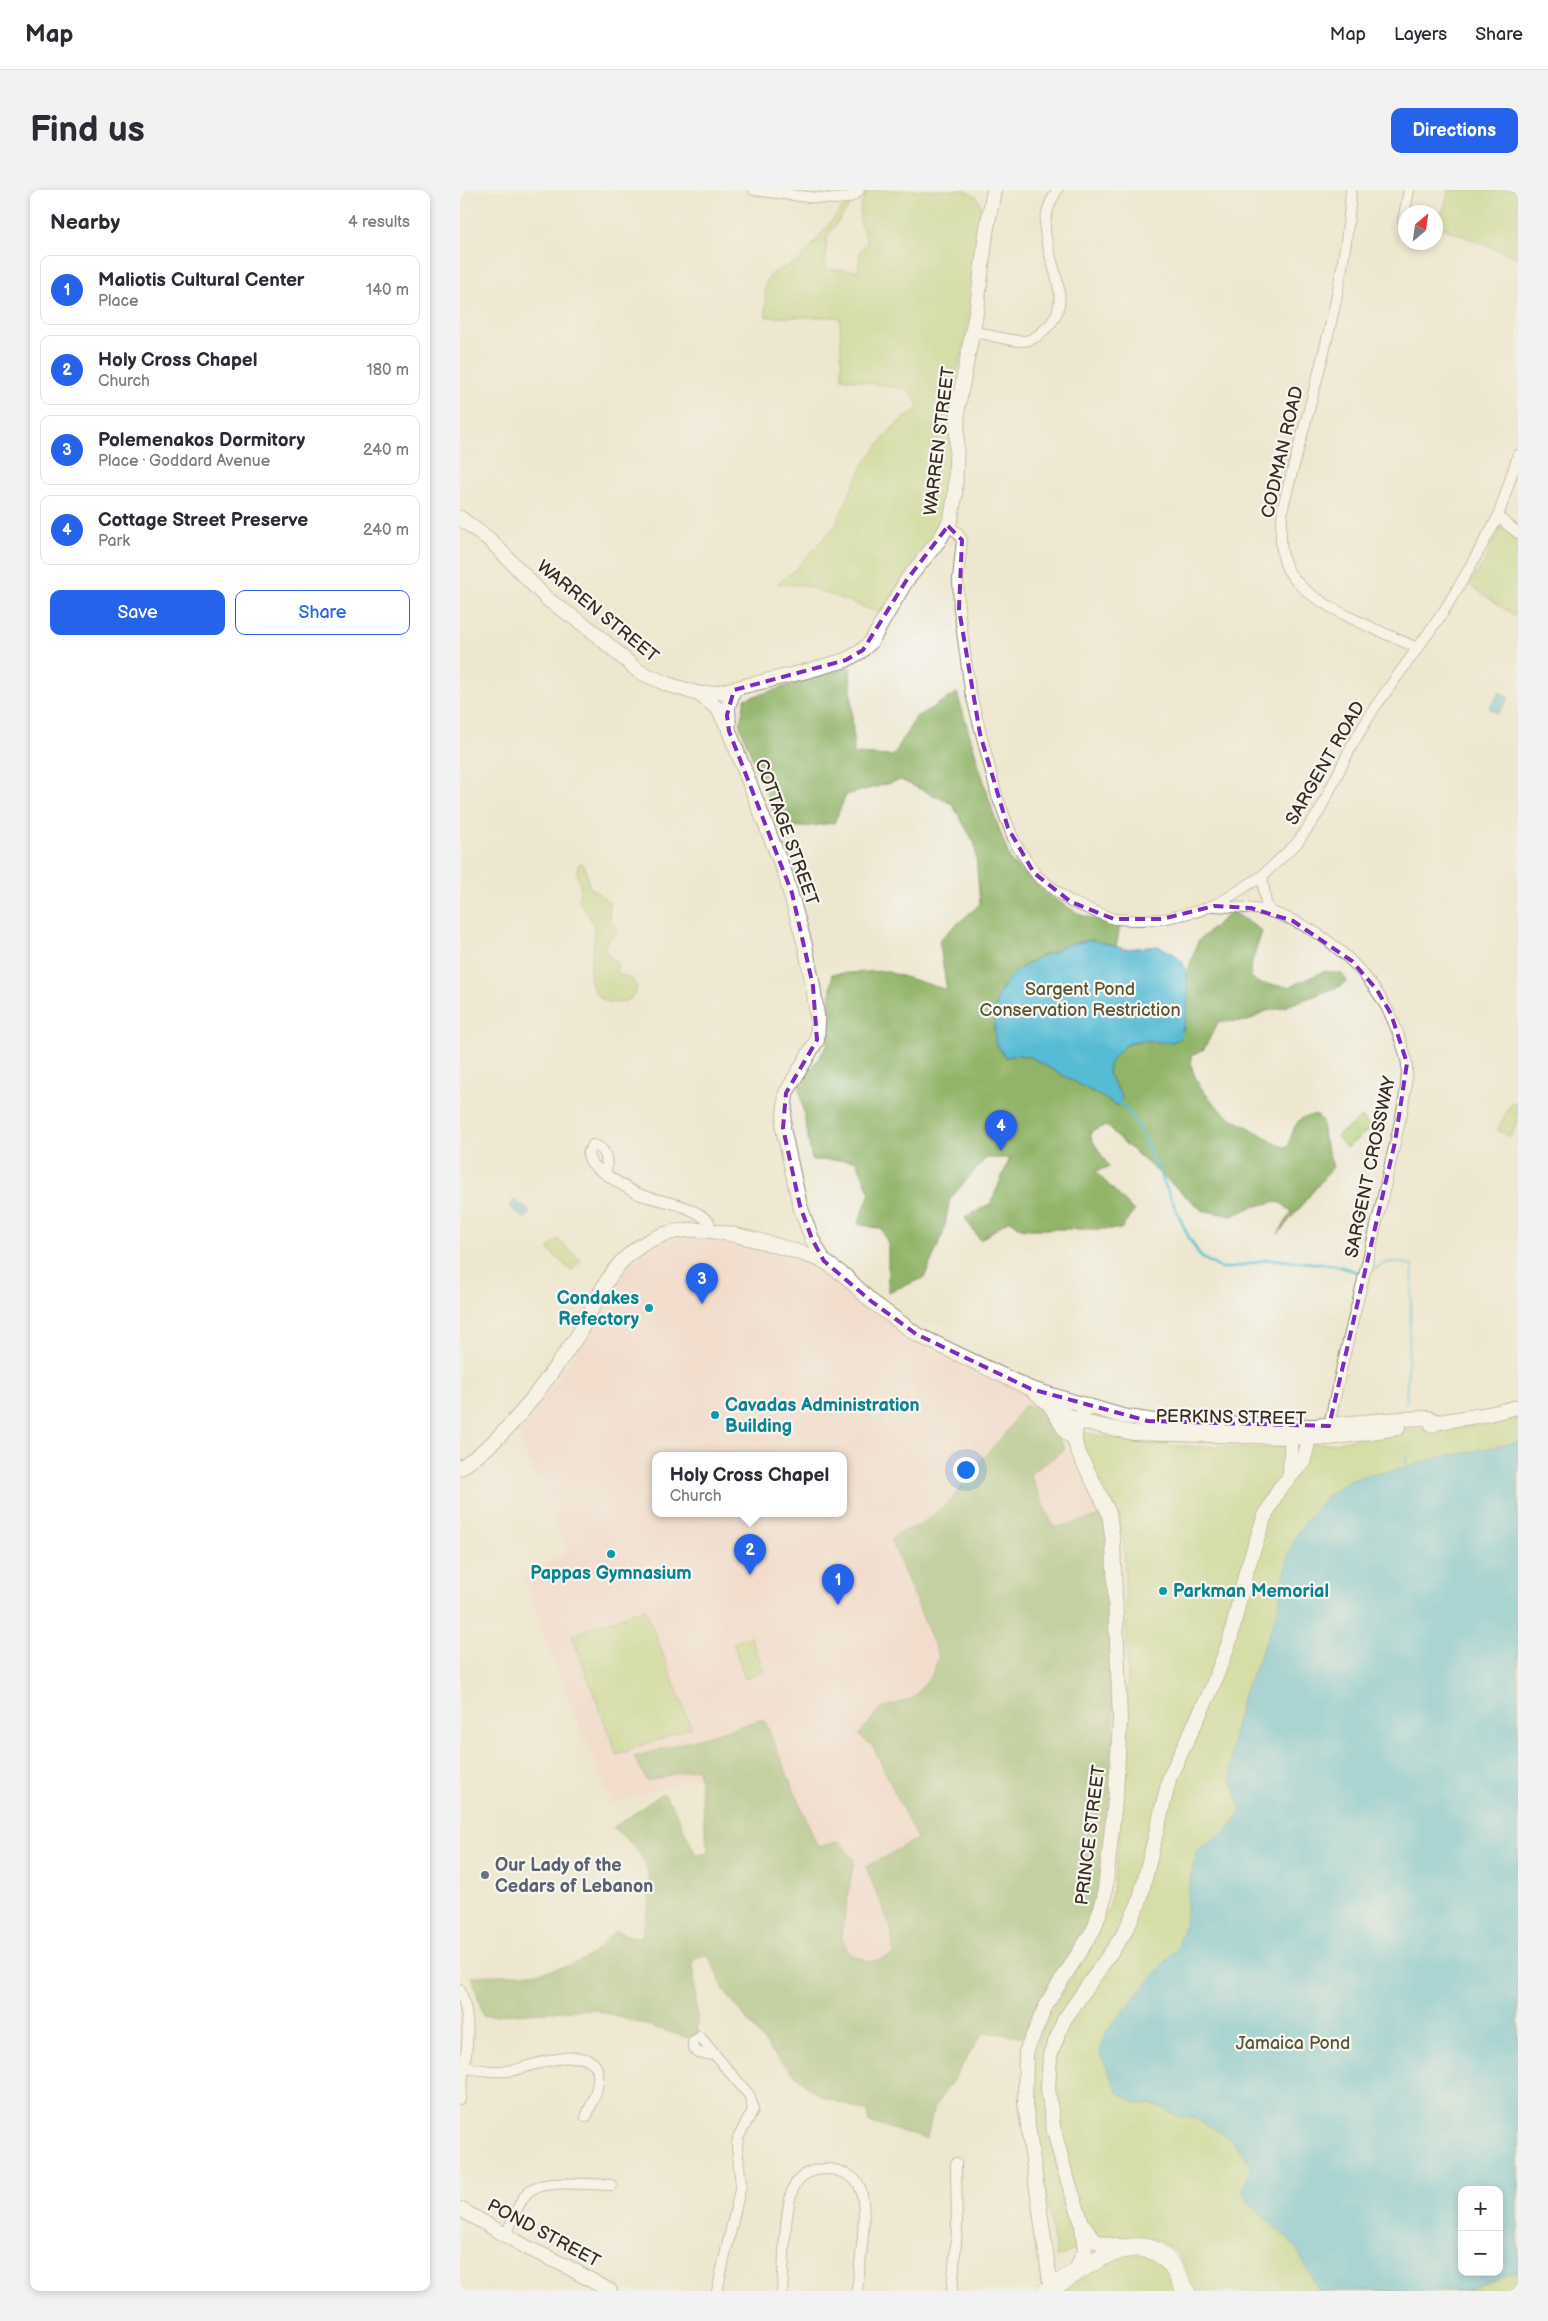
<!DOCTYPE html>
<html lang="en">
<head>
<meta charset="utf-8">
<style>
	:root { --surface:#fff; --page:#f2f2f3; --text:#2b2b33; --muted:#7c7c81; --line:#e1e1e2; --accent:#2563eb }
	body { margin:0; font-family:"Balsamiq Sans",sans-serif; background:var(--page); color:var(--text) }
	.controls { position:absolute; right:15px; bottom:15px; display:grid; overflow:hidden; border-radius:10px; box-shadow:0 2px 8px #0003 }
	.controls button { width:45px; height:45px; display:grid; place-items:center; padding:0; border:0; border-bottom:1px solid var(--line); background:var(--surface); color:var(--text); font:25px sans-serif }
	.compass { position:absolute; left:938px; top:15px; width:45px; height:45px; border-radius:50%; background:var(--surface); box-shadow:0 2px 8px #0003; rotate:29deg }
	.you { position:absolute; left:505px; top:1279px; width:18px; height:18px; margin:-12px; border:4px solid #fff; border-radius:50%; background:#1a73e8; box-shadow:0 0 0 8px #1a73e833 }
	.badge { display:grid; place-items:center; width:32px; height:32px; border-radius:50%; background:var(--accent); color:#fff; font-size:16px; font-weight:700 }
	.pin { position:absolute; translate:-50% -41px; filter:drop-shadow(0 1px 2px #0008) }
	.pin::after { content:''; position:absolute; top:26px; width:18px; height:15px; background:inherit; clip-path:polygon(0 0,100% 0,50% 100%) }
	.popup { position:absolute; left:192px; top:1262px; width:195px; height:65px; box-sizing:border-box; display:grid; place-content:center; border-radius:10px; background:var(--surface); filter:drop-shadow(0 1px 4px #0005); font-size:16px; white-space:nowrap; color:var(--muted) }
	.popup b { font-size:19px; color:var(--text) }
	.popup::after { content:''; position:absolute; left:50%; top:100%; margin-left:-10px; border:10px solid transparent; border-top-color:var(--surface) }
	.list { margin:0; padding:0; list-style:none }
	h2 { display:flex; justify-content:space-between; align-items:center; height:65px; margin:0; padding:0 20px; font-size:21px }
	h2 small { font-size:16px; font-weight:400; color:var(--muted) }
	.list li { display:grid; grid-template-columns:32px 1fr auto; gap:15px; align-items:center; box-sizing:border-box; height:70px; margin:0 10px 10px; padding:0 10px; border:1px solid var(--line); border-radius:10px }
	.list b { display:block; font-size:19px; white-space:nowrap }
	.list p { margin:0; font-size:16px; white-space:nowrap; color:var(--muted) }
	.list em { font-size:16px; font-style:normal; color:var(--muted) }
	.actions { display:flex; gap:10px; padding:15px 20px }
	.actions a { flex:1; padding:11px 0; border:1px solid var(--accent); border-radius:10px; text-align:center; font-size:18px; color:var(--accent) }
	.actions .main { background:var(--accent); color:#fff }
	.map { position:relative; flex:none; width:1058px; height:2101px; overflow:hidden; border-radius:10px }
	header { display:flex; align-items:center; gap:30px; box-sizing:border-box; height:70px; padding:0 25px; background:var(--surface); border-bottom:1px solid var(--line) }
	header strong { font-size:24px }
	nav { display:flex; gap:28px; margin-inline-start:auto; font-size:18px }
	.intro { display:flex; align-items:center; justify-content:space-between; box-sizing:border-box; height:120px; padding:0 30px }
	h1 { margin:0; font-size:35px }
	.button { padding:12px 22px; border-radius:10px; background:var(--accent); color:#fff; font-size:18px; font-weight:700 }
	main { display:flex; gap:30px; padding:0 30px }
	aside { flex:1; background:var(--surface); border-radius:10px; box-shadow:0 2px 8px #0003 }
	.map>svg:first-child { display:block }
	.built { fill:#f7d0cb; fill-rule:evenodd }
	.green { fill:#b7d277; stroke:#797e4a; fill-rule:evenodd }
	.forest { fill:#91b468; stroke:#666f43 }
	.water { fill:#56bcd4; stroke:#487379; fill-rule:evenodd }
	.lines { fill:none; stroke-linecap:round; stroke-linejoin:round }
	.stream { stroke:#56bcd4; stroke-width:2.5 }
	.street-casing { stroke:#948876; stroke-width:12 }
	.secondary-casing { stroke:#948876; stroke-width:16 }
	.highway-casing { stroke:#948876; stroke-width:19 }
	.street { stroke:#fff; stroke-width:10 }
	.secondary { stroke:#fff; stroke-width:14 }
	.highway { stroke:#fff; stroke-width:18 }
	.marked { fill:none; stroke:#7b2cbf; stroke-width:4; stroke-dasharray:10 6; stroke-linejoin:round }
	.culture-dot { fill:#0f9aa8; stroke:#f6f6f2; stroke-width:2 }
	.worship-dot { fill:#6b7280; stroke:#f6f6f2; stroke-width:2 }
	.labels { text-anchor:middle; stroke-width:4.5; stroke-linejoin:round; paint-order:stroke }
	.street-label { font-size:18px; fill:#3b2a1e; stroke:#f6f6f2 }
	.park-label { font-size:18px; fill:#5a5434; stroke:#f6f6f2 }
	.culture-label { font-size:18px; font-weight:bold; fill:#0d838f; stroke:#f6f6f2; text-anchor:start }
	.worship-label { font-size:18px; font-weight:bold; fill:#5b616d; stroke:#f6f6f2; text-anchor:start }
</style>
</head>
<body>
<header>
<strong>Map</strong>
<nav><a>Map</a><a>Layers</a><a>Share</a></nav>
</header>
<div class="intro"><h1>Find us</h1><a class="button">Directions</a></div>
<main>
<aside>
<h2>Nearby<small>4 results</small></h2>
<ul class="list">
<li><span class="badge">1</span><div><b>Maliotis Cultural Center</b><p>Place</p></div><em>140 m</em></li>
<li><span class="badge">2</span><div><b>Holy Cross Chapel</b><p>Church</p></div><em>180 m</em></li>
<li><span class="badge">3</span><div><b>Polemenakos Dormitory</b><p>Place · Goddard Avenue</p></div><em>240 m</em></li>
<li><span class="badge">4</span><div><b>Cottage Street Preserve</b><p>Park</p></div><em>240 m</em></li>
</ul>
<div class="actions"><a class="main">Save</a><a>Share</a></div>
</aside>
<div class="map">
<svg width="1058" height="2101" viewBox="0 0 1058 2101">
	<rect width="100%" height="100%" fill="#f6f6f2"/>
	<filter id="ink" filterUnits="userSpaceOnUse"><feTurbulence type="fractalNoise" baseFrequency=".02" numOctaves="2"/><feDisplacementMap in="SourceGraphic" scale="10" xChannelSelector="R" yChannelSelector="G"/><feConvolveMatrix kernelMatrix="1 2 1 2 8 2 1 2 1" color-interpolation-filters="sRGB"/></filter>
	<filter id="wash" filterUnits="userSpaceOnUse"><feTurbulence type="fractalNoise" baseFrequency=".0096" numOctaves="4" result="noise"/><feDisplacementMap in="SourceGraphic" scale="20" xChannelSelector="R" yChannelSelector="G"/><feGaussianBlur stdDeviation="1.12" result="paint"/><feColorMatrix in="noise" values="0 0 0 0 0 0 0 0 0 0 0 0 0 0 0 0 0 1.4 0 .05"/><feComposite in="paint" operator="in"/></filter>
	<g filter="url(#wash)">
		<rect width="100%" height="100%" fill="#eee7cf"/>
		<path class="built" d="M 229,1045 L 259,1049 L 334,1068 L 361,1080 L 452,1149 L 466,1157 L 561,1199 L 580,1216 L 644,1325 L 638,1696 L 341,1802 L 276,1575 L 152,1614 L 100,1489 L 63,1386 L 108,1362 L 56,1241 L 88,1203 L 130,1141 L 164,1080 L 196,1056 ZM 196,1266 L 384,1266 L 384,1324 L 196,1324 Z"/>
		<g class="green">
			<path d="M 408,0 L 505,0 L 517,7 L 521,16 L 515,92 L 503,161 L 494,191 L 491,306 L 487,326 L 475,345 L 454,371 L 420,423 L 343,395 L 317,394 L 335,380 L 375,336 L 403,275 L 432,238 L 446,226 L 459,218 L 450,200 L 382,188 L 380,127 L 306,127 L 305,94 L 312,83 L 339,71 L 389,10 L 395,8 L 367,47 L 365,79 L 398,81 L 401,59 L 407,53 C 406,44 401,38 400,31 C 399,21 402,7 408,0 Z"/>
			<polygon points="989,0 1058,0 1058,68 978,36"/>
			<polygon points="1040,339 1046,340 1058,350 1058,428 1009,395 1023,374"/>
			<path d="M 121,672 L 125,676 L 129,696 L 149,712 L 150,731 L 157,739 L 154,747 L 147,750 L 144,760 L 157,773 L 157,783 L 172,789 L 177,797 C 174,818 141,818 133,798 C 125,778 137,757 134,736 C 132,727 124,721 120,713 C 118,708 120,703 120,697 C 119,688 113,680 121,672 Z"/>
			<polygon points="1052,912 1058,915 1058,932 1050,947 1037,940"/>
			<polygon points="902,927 911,938 886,958 877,946"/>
			<polygon points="98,1049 121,1071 111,1081 88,1059"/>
			<path d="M 1058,1227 L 1058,2101 L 734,2101 C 728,2086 725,2071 713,2060 C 682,2032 628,2052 597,2068 L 571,1922 L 572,1886 L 574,1869 L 581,1842 L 598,1808 L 628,1761 L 650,1716 L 656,1677 L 669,1536 L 664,1353 L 659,1324 L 621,1258 L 622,1242 L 673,1252 L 718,1256 L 799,1258 L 873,1253 L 934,1241 L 1015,1236 ZM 1002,2000 L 1039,2000 L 1039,2082 L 1002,2082 Z"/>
			<polygon points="185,1418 231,1537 157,1565 112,1445"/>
			<polygon points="290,1446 304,1481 285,1489 273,1453"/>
			<polygon points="682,2062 705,2077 715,2101 600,2101 662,2065"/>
		</g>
		<g class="forest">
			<path d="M 390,477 L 394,564 L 433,566 L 456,527 L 497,503 L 533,622 L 551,672 L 588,705 L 621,725 L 660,736 L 656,757 C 625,746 618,751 590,763 C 558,777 540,787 535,824 C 533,844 535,850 545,867 L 559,865 L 570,867 L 657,915 L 658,899 L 648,884 C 648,875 651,869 657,863 C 674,846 691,850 713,852 L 723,841 L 727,823 L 727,784 L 738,751 L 772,721 L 802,741 L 790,778 L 791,787 L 798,793 L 829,797 L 865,781 L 882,784 L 887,791 L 881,796 L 821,818 L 806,821 L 788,831 L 758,832 L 744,859 L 731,866 C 729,891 756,919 776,931 C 783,935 791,938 797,942 C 808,948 816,957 828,957 C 834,939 835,923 858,926 L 862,932 L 864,949 L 873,977 L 818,1044 L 832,1022 L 821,1013 L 814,1012 L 792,1017 L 772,1026 L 742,1020 L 655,945 L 652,939 L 645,936 L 631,941 L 631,948 L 649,977 L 635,981 L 674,1021 L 661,1039 L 563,1039 L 549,1030 L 520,1050 L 505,1028 L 531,1013 L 550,968 L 526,968 L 490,1009 L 483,1044 L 464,1088 L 428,1102 L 428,1054 L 422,1039 L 398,1034 L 410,1003 L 396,970 L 352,970 L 339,897 L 367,856 L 372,784 L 425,781 L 487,800 L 479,750 L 520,714 L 515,654 L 492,614 L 441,590 L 386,605 L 374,633 L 342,637 L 319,636 L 280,536 L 285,509 Z"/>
			<path d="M 563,1216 L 580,1216 L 605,1259 L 570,1284 L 594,1338 L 644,1325 L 652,1450 L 654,1538 L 645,1679 L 632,1729 L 567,1847 L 524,1842 L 473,1920 L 467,1949 L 408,1932 L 408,1922 L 366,1908 L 352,1900 L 316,1867 L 265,1802 L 248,1765 L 233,1770 L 239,1851 L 132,1819 L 23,1826 L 12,1786 C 48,1784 103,1786 133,1763 C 141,1757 147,1748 155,1741 L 181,1749 C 188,1719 198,1686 176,1659 C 170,1651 161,1645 153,1638 L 203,1603 L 214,1618 L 236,1665 L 248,1663 L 238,1578 L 187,1591 L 174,1567 L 304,1529 L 358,1657 L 379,1651 L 394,1670 L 381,1746 L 389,1763 L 410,1772 L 434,1765 L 431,1738 L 406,1677 L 457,1649 L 413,1556 L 399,1545 L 420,1519 L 453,1508 L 471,1486 L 479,1467 L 431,1350 L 441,1342 L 460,1335 L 491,1311 L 516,1275 L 545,1244 Z"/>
		</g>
		<g class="water">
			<polygon points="1040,502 1049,508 1038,524 1029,518"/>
			<path d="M 632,750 L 665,759 L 698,756 L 713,763 L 722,771 L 727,784 L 728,800 L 727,823 L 720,849 C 696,860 681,838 657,863 C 651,870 648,875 648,884 L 662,907 L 658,916 L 570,867 L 559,865 L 545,867 L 535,852 L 534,831 L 537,808 L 548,789 L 556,781 L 581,766 L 592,763 L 605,755 Z"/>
			<polygon points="54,1010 70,1022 65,1029 49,1017"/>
			<path d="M 1058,1252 L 1058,2081 L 1005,2101 L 859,2101 L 836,2058 L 785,2008 L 783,2001 L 790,1981 L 790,1976 L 785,1966 L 771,1950 L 754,1938 L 734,1929 L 718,1926 L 699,1916 L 675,1913 L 658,1902 L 640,1863 L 645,1843 L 718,1757 L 725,1733 L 729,1695 L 736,1666 L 740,1658 L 765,1643 L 779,1626 L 780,1617 L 772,1590 L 771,1564 L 775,1537 L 783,1506 L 817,1424 L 829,1363 L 840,1339 L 867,1306 L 889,1291 L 907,1285 L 932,1281 L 969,1270 ZM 1002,2000 L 1039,2000 L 1039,2082 L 1002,2082 Z"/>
		</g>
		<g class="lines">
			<g class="stream">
				<polyline points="659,912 671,924 683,946 729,1048 741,1067 760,1078 773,1078 808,1069 874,1075 901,1083"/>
				<path d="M 914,1080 C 930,1068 935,1072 953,1075 L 946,1213"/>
				<polyline points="946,1266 946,1277"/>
			</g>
		</g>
	</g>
	<g filter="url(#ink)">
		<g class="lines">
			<g class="street-casing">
				<g id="street">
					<path d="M 294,0 C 313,2 375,13 390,7 C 393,6 397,3 399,0"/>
					<path d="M 891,0 C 885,108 849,213 823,317 C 821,337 818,359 827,378 C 844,414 922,441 957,458"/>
					<polyline points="943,31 949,0"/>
					<path d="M 514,141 C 529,145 547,151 563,151 C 571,151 578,146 583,141 C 618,113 587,74 585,40 C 584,25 590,12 597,0"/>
					<polyline points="1038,327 1058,343"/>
					<polyline points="488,336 497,342 502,350 498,388 499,419 510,500 537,606 555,653 577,686 611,712 654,729 676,730 702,729 738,721 761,712 802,686 837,653 859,622 892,555 915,517 982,424 1002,391 1038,327 1058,265"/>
					<polyline points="802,686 806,713 811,722"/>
					<path d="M 755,716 C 774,717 793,717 811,722 C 869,740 917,787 938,843 C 941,853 946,864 947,875 C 948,906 935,952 928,983 C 910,1068 886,1151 869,1236"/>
					<path d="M 146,984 C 148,971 147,958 133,955 L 128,963 C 129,974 136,977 144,983 C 156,991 168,1000 181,1005 C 205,1013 231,1014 249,1032 L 251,1041"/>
					<path d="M 0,1800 C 15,1837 4,1871 0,1909"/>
					<polyline points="255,1865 238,1863 233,1857 233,1852 240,1847 290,1906 293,1920 278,1948 277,1956 281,1995 257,2101"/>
					<path d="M 4,1877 C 22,1881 37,1883 54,1880 C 73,1876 143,1848 138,1891 C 137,1904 131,1915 126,1927"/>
					<path d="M 46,2045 C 52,2032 57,2014 67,2003 C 80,1988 131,1995 151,1995"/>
					<path d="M 322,2101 C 324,2077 324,2014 335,1995 C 342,1983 353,1979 367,1979 C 376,1979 391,1984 397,1992 C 411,2010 399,2077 397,2101"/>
					<polyline points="492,2101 497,2040 496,1973"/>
				</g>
			</g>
			<g class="secondary-casing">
				<g id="secondary">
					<polyline points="0,328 30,350 87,409 130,439 178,481 207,494 239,504 255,503 343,482 386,470 400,462 411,452 446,391 480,349 491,329 495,306 498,217 517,118 526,43 534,0"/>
					<polyline points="274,500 268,516 269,541 325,684 345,755 353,796 358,833 357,850 326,903 323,938 340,1016 352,1049 364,1071 385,1086 411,1111 456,1144 571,1199 662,1226 706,1233 854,1236 940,1229 968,1228 979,1232"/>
					<polyline points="239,504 258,519 266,534"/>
					<polyline points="576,1203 590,1215 618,1231 673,1243 869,1248 938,1238"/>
					<polyline points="590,1215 606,1242 614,1249"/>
					<polyline points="972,1235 979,1232 1029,1224 1058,1217"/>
					<path d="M 0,1278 C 50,1246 82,1196 116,1148 C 128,1130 135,1110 147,1091 C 164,1063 193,1042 227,1040 C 261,1037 331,1059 364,1071"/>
					<polyline points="830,1284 832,1239"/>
					<polyline points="0,2019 68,2058 106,2076 150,2101"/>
					<polyline points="664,2058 635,2051 622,2033 604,1979 593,1936 588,1898 590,1865 604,1830 663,1745 679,1713 710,1586 751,1500 770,1450 786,1382 804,1328 819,1299 843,1272 847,1258 849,1236"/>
					<polyline points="614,2084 625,2060 622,2036"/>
					<path d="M 591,2099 L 565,1914 L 566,1862 L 587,1813 L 634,1739 L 644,1709 L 656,1602 L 660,1531 L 653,1352 L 649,1323 L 617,1260 C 612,1242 617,1232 626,1216"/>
				</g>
			</g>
			<g class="highway-casing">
				<path id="highway" d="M 587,2101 C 618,2082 675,2034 708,2071 C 716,2079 720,2091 726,2101"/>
			</g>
			<use href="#street" class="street"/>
			<use href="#secondary" class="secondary"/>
			<use href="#highway" class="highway"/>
		</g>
	</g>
	<path d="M0 0H1058V2101H0ZM 488,336 L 502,350 L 499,419 L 520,544 L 548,638 L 574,683 L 611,712 L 654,729 L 702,729 L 754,716 L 791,718 L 833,731 L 892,771 L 917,800 L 931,824 L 947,873 L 935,952 L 869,1236 L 688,1231 L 571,1199 L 456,1144 L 411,1111 L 364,1071 L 352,1049 L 340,1016 L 323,938 L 326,903 L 357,850 L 353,796 L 332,703 L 269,541 L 267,525 L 274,500 L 386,470 L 403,460 L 446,391 Z" fill="#eee7cf" fill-opacity=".55" fill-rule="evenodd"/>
	<path class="marked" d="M 488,336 L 502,350 L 499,419 L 520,544 L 548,638 L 574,683 L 611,712 L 654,729 L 702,729 L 754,716 L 791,718 L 833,731 L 892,771 L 917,800 L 931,824 L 947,873 L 935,952 L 869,1236 L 688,1231 L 571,1199 L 456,1144 L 411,1111 L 364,1071 L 352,1049 L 340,1016 L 323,938 L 326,903 L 357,850 L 353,796 L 332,703 L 269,541 L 267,525 L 274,500 L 386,470 L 403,460 L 446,391 Z"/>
	<g class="culture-dot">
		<circle cx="189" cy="1118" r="5"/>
		<circle cx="255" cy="1225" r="5"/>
		<circle cx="151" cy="1364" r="5"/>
		<circle cx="703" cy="1401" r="5"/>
	</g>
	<circle class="worship-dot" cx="25" cy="1685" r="5"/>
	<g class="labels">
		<g class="street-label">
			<text transform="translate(479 251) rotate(-83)" y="6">WARREN STREET</text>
			<text transform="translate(822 262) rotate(-77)" y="6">CODMAN ROAD</text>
			<text transform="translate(138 421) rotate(39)" y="6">WARREN STREET</text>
			<text transform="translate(865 573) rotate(-60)" y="6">SARGENT ROAD</text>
			<text transform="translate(327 642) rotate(70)" y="6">COTTAGE STREET</text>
			<text transform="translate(910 977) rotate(-78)" y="6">SARGENT CROSSWAY</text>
			<text transform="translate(771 1227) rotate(1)" y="6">PERKINS STREET</text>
			<text transform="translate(630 1645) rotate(-83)" y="6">PRINCE STREET</text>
			<text transform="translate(84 2043) rotate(28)" y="6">POND STREET</text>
		</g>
		<g class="park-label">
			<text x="620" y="805">Sargent Pond<tspan x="620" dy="21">Conservation Restriction</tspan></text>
			<text x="833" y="1859">Jamaica Pond</text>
		</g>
		<g class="culture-label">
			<text x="179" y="1114" text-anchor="end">Condakes<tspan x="179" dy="21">Refectory</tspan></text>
			<text x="265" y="1221">Cavadas Administration<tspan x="265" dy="21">Building</tspan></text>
			<text x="151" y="1389" text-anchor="middle">Pappas Gymnasium</text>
			<text x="713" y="1407">Parkman Memorial</text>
		</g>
		<g class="worship-label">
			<text x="35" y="1681">Our Lady of the<tspan x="35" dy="21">Cedars of Lebanon</tspan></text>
		</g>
	</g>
</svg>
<div class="controls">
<button>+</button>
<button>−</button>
</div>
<svg class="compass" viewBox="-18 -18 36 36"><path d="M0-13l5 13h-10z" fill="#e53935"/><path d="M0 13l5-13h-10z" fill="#7c7c81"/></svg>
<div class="you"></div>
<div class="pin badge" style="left:378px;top:1415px">1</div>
<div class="pin badge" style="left:290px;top:1385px">2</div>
<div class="popup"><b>Holy Cross Chapel</b>Church</div>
<div class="pin badge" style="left:242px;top:1114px">3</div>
<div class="pin badge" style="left:541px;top:961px">4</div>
</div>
</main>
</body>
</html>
